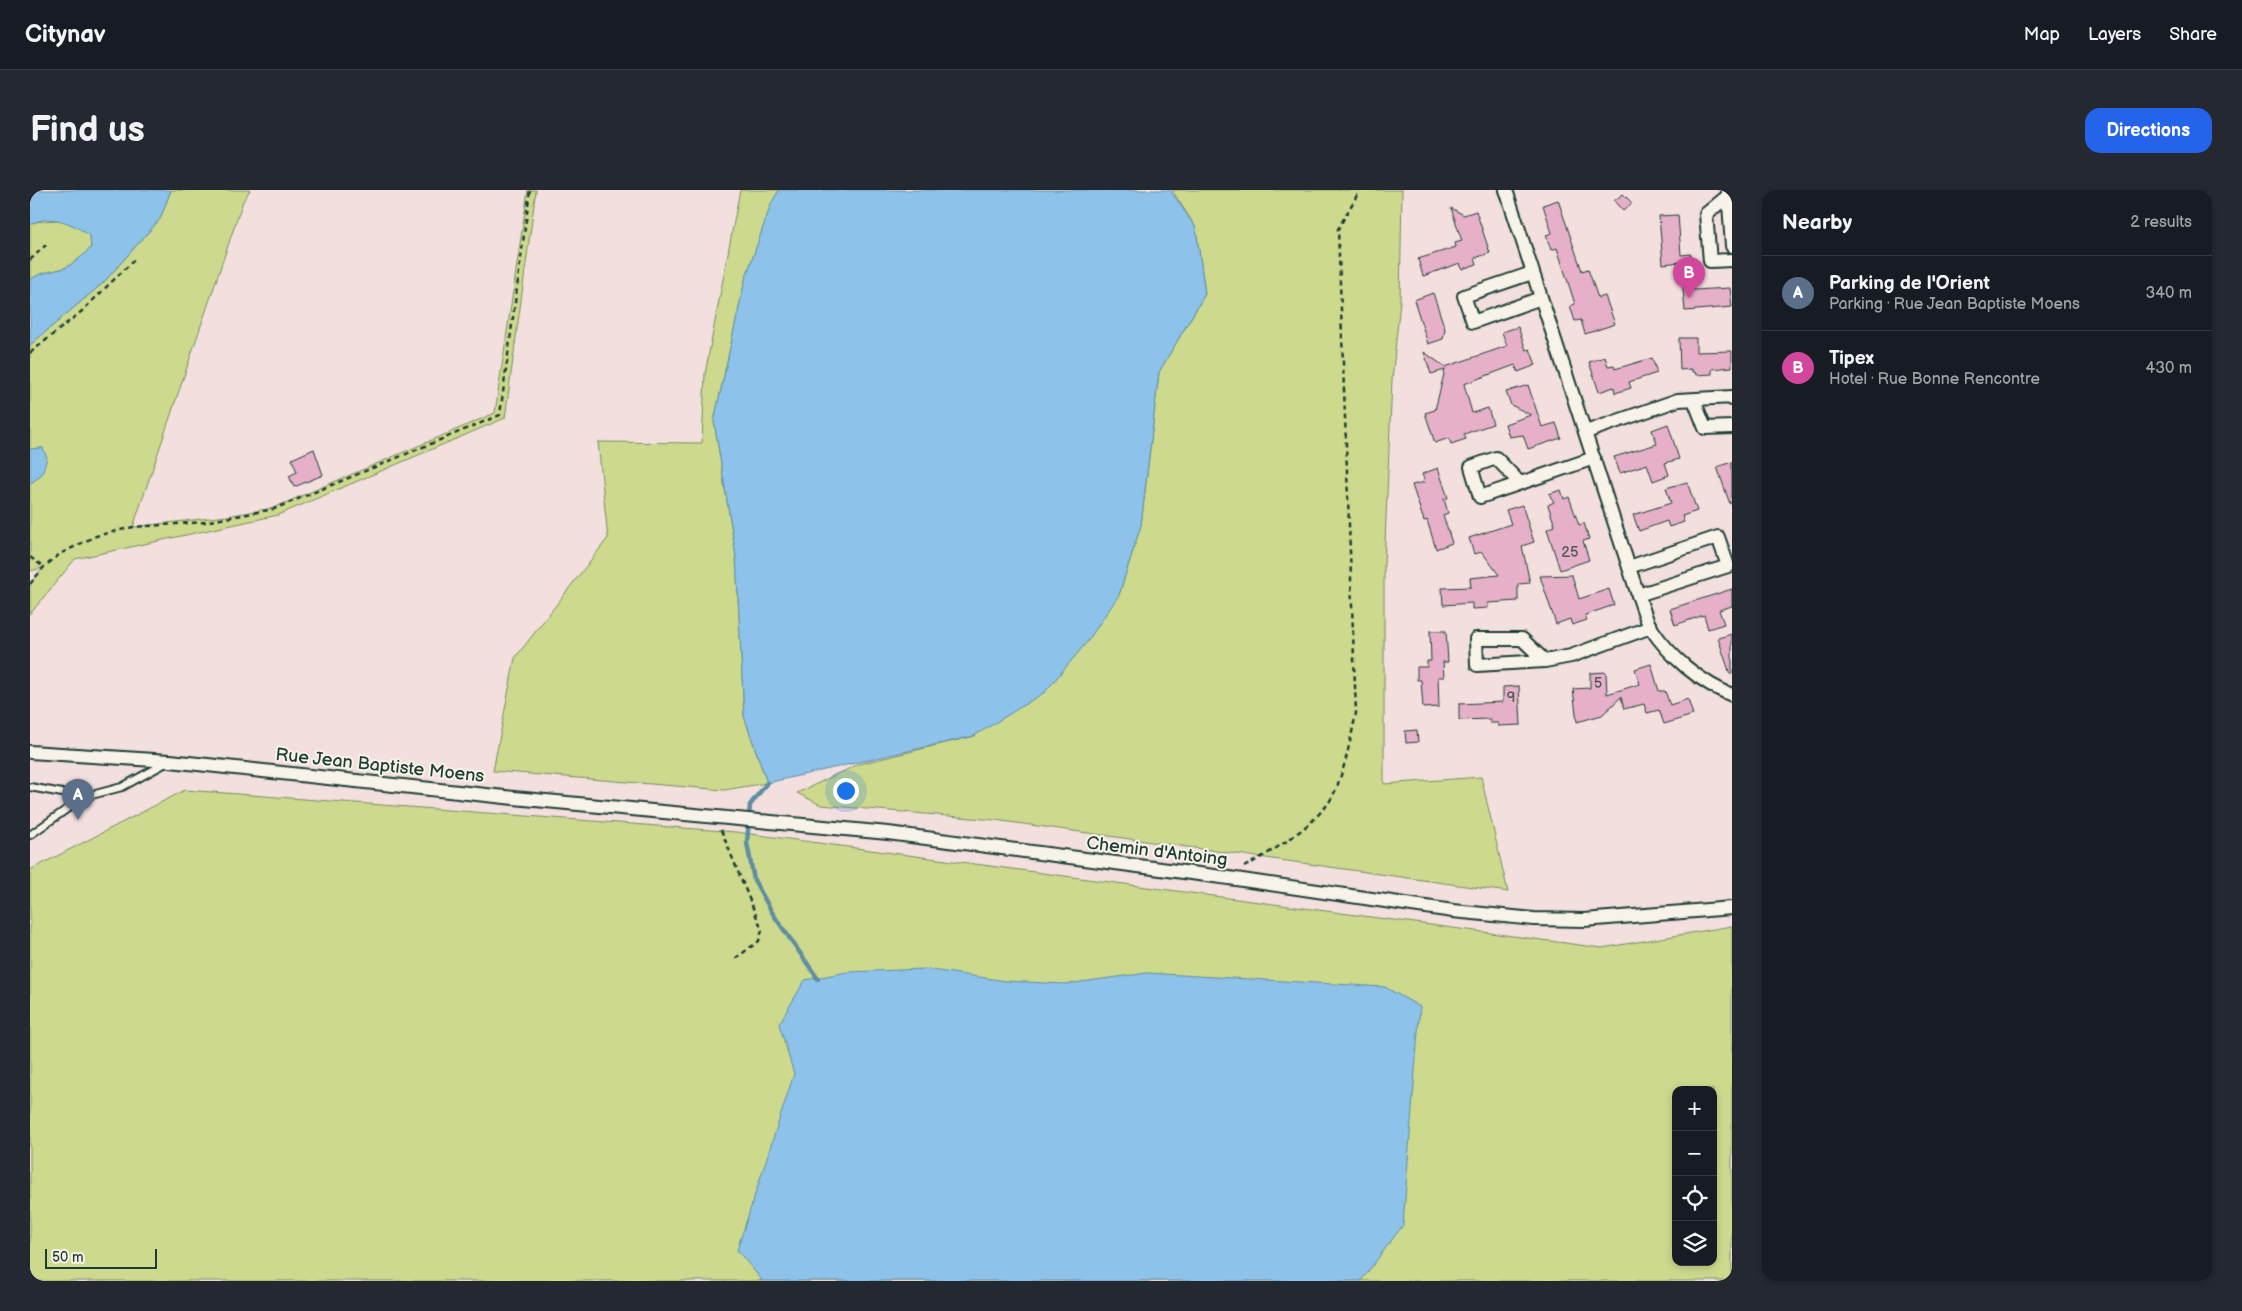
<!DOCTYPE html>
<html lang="en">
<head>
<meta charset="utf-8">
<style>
	:root { --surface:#171b24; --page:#242831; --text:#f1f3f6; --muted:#9ea1a6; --line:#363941; --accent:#2563eb }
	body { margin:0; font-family:"Balsamiq Sans",sans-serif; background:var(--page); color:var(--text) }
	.controls { position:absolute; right:15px; bottom:15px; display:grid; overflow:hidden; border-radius:10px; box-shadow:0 2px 8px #0003 }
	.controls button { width:45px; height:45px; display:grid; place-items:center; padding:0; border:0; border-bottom:1px solid var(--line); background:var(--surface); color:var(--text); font:25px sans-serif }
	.scale { position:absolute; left:15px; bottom:12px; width:112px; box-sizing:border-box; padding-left:5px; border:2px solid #1f3d34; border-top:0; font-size:14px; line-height:18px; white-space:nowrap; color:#1f3d34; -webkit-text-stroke:4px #f7f3e8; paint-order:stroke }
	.you { position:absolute; left:815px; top:600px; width:18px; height:18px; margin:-12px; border:4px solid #fff; border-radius:50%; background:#1a73e8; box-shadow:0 0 0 8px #1a73e833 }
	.badge { display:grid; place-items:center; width:32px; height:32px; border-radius:50%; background:var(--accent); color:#fff; font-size:16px; font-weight:700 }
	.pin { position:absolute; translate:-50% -41px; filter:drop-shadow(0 1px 2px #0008) }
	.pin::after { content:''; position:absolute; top:26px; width:18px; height:15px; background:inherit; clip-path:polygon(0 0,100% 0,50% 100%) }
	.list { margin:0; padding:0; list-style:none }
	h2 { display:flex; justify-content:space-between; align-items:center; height:65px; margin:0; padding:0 20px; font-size:21px }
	h2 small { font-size:16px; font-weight:400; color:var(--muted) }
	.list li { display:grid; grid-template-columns:32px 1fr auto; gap:15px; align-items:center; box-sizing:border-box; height:75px; padding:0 20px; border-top:1px solid var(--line) }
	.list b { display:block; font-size:19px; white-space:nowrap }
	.list p { margin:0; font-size:16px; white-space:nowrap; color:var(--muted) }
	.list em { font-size:16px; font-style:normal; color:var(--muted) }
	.icon { flex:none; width:28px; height:28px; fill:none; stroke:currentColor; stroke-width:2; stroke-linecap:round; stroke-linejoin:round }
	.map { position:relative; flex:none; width:1702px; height:1091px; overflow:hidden; border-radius:15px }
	header { display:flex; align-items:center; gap:30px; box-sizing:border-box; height:70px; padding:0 25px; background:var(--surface); border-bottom:1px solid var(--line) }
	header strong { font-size:24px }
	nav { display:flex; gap:28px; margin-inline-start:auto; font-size:18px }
	.intro { display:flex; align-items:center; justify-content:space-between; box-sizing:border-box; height:120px; padding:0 30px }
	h1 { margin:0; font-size:35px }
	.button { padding:12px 22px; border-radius:15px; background:var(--accent); color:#fff; font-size:18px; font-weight:700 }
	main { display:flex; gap:30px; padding:0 30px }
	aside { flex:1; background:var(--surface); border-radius:15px; box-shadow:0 2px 8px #0003 }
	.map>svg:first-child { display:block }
	.green { fill:#cdda8d; stroke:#768c60; fill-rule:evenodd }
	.water { fill:#8dc2ea; stroke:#618da1 }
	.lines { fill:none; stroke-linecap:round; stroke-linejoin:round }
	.stream { stroke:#618da1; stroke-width:4.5 }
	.building { fill:#e6b0c8; stroke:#1f3d34 }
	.service-casing { stroke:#1f3d34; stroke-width:10 }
	.minor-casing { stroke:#1f3d34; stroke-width:16 }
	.path { stroke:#1f3d34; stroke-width:2.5; stroke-dasharray:5 4; stroke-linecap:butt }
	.service { stroke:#f7f3e8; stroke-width:6 }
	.minor { stroke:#f7f3e8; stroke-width:12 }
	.labels { text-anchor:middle; stroke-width:4; stroke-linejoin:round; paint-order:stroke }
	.number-label { font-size:15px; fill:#515a59 }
	.street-label { font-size:18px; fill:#1f3d34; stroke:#f7f3e8 }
</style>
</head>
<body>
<header>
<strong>Citynav</strong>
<nav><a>Map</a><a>Layers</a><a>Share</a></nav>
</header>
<div class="intro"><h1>Find us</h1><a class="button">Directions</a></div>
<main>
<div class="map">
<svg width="1702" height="1091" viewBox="0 0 1702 1091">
	<rect width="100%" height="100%" fill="#f2dfde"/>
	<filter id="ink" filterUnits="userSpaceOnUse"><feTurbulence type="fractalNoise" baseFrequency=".02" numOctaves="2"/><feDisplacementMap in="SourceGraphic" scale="10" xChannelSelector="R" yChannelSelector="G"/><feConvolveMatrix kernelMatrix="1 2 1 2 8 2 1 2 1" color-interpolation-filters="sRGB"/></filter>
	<g filter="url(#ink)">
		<g class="green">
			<polygon points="141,0 220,0 213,11 103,337 197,326 243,318 465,223 498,0 506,0 475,228 248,325 45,369 0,424 0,394 13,378 0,381 0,294 12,284 13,258 0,259 0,155 73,93 130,29"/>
			<polygon points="710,0 749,0 741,15 715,90 684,231 706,366 714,526 737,593 694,600 463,581 485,468 578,348 568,252 672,253 675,184"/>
			<polygon points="1142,0 1372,0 1370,111 1362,190 1354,374 1354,594 1451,587 1478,702 965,630 791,615 767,603 829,574 945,546 1089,405 1111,335 1129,182 1175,104 1166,38"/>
			<path d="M 27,30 L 44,34 L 60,46 L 61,58 C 52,66 42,76 31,79 C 17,83 12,81 0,90 L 0,35 L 4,32 Z"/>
			<path d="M 155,600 L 706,642 L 1572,758 L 1702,736 L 1702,1091 L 0,1091 L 0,680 ZM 1646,900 L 1683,900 L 1683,1072 L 1646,1072 Z"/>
		</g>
		<g class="water">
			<path d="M 0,0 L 141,0 L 130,29 L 73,93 L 0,155 L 0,90 C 13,81 17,83 31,79 C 42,76 52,66 61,58 L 60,46 C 44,34 20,22 0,35 Z"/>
			<polygon points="749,0 1140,0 1166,38 1175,104 1129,182 1111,335 1089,405 1057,452 1015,502 944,546 737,593 714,526 706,366 684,231 715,90 741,14"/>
			<polygon points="13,258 17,268 12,284 0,294 0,259"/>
			<polygon points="895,779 976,791 1036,794 1117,783 1355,797 1390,817 1373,1035 1331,1091 731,1091 731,1089 707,1060 764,884 749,834 775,790 817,782"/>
		</g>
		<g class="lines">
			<polyline class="stream" points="737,593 720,615 717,653 724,690 743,724 788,789"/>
		</g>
		<g class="building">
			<polygon points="1593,4 1602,13 1593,21 1584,11"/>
			<polygon points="1528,10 1552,81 1558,79 1568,108 1575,106 1585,134 1555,144 1551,130 1545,131 1540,116 1545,114 1527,58 1521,60 1516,45 1522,43 1513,15"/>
			<polygon points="1421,18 1434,25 1446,21 1460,63 1445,68 1447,74 1432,79 1430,73 1393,86 1388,69 1426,57 1425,53 1432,51"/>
			<polygon points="1648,25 1651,65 1661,64 1664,100 1700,98 1702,117 1655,121 1652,88 1649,88 1648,76 1651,76 1651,72 1633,74 1629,26"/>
			<polygon points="1403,103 1415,139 1413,149 1398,154 1384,110"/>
			<polygon points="1488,137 1496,160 1500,159 1506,175 1488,182 1485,175 1434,194 1442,223 1458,218 1463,234 1434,244 1436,249 1421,254 1419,248 1405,253 1395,223 1405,220 1415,180 1401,184 1394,162 1415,177 1477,156 1472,142"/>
			<polygon points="1649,148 1666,148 1666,162 1702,161 1702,177 1682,179 1682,184 1666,185 1665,182 1662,182 1662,179 1650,180"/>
			<polygon points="1575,167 1578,176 1584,175 1585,179 1622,168 1627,183 1599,192 1601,198 1585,203 1584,197 1569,202 1559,172"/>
			<polygon points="1498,195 1512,237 1526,233 1531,248 1498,259 1493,245 1479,247 1475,234 1501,225 1481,215 1476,202"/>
			<polygon points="1638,234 1649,269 1635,273 1639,285 1623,291 1617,274 1590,283 1584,267 1627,254 1622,240"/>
			<polygon points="284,259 293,285 264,297 259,286 267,282 262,269"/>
			<polygon points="1702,272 1702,313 1700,314 1687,277"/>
			<polygon points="1408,278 1418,308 1414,309 1418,323 1413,325 1422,353 1406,359 1397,330 1394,331 1382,295 1395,292 1392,284"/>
			<polygon points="1657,292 1667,321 1652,326 1654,332 1639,337 1637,331 1609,341 1603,325 1641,313 1636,298"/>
			<polygon points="1531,300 1534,309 1539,307 1549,335 1554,333 1559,349 1553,351 1559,370 1530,380 1517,339 1525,336 1518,315 1524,312 1519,304"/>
			<polygon points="1492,315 1504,352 1492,356 1500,393 1488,394 1488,411 1458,413 1458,418 1442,419 1442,413 1413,415 1412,398 1441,397 1440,388 1469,385 1452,362 1444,364 1439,348 1481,334 1476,320"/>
			<polygon points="1542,385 1549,409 1579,399 1584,415 1555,425 1557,430 1542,435 1540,429 1526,434 1510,386"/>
			<polygon points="1702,399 1702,416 1689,420 1694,434 1678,439 1674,425 1645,435 1640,419"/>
			<polygon points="1400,441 1416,441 1418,472 1413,472 1414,487 1408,487 1409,517 1393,518 1391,490 1387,490 1387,477 1397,477 1397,471 1401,471"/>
			<polygon points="1702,444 1702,484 1700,484 1688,448"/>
			<polygon points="1621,474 1629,501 1635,501 1640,515 1658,509 1663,525 1634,534 1629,520 1617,523 1614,514 1594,519 1591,507 1572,525 1547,532 1543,499 1560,498 1560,483 1576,482 1577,504 1610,494 1605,479"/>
			<polygon points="1489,496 1491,535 1468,536 1468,533 1460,533 1460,529 1429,530 1429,514 1473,512 1473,497"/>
			<polygon points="1387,540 1388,552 1376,553 1375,541"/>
		</g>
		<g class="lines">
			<g class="service-casing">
				<g id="service">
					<polyline points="0,597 54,607"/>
					<polyline points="0,645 54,607 92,597 134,574"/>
				</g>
			</g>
			<g class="minor-casing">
				<g id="minor">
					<path d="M 1476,0 L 1608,405 C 1612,415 1615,428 1621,438 C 1639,466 1671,493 1702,505"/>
					<polyline points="1698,0 1702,56"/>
					<polyline points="1699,5 1676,24 1680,71 1702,70"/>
					<polyline points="1502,83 1434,106 1443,132 1511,108"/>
					<polyline points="1664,210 1675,238 1702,237"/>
					<polyline points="1556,242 1648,210 1702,207 1702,209"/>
					<polyline points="1490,293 1466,268 1441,277 1450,307 1564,268"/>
					<polyline points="1599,377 1688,347 1698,376 1608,405"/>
					<polyline points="1515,471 1492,449 1446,449 1447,475 1515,471 1541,466 1621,437"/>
					<polyline points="0,562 140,571 484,608 858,643 1199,688 1423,721 1504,729 1554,730 1702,718"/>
				</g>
			</g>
			<g class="path">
				<polyline points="0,70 16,55"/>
				<polyline points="0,163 52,121 105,69"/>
				<polyline points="0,367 14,377"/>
				<polyline points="0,394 14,377 30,364 66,346 103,337 175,332 244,319 470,225 500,0"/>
				<polyline points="691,640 732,740 729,751 702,771"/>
				<path d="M 1214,677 C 1244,660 1275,642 1297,615 C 1312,596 1321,547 1326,523 L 1308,39 L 1330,0"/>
			</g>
			<use href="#service" class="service"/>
			<use href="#minor" class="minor"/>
		</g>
	</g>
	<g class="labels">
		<g class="number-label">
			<text x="1540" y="367">25</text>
			<text x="1568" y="498">5</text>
			<text x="1481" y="512">9</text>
		</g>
		<g class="street-label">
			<text transform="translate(350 575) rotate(6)" y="6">Rue Jean Baptiste Moens</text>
			<text transform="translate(1127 661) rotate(7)" y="6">Chemin d'Antoing</text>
		</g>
	</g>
</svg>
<div class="controls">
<button>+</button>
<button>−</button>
<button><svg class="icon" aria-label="locate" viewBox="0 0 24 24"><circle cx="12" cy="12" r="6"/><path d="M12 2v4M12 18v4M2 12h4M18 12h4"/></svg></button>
<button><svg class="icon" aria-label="layers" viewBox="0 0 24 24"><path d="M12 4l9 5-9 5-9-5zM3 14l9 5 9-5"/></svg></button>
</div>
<div class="scale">50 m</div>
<div class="you"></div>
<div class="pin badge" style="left:48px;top:630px;background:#5c6f8a">A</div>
<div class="pin badge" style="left:1659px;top:108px;background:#d1479c">B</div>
</div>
<aside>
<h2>Nearby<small>2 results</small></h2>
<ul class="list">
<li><span class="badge" style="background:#5c6f8a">A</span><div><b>Parking de l'Orient</b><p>Parking · Rue Jean Baptiste Moens</p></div><em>340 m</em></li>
<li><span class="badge" style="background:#d1479c">B</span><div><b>Tipex</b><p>Hotel · Rue Bonne Rencontre</p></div><em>430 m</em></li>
</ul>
</aside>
</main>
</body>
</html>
